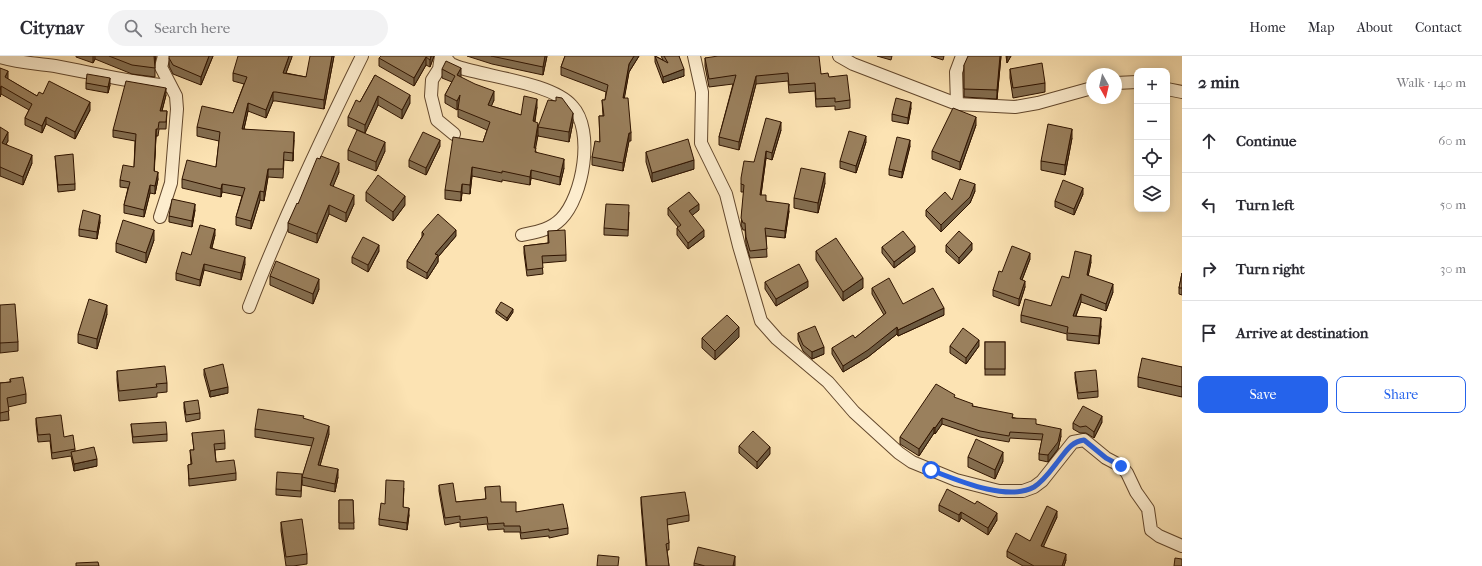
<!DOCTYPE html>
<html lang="en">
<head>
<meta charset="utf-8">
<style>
	:root { --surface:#fff; --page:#f2f2f3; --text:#2b2b33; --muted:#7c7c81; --line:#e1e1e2; --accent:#2563eb }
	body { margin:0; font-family:"IM FELL French Canon",serif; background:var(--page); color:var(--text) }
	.controls { position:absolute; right:12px; top:12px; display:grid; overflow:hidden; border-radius:8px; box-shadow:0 2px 10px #0003 }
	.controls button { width:36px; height:36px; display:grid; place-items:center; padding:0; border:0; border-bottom:1px solid var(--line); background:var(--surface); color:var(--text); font:20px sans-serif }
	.compass { position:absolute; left:1086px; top:12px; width:36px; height:36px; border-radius:50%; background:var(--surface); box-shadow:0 2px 10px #0003; rotate:172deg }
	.stop { position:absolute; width:12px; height:12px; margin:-9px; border:3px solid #2563eb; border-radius:50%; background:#fff }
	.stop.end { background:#2563eb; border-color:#fff; box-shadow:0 1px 4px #0008 }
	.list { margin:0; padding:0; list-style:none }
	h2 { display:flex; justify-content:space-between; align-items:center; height:52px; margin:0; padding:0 16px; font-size:17px }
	h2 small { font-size:13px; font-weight:400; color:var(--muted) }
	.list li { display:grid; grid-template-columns:26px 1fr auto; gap:12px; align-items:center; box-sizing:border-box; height:64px; padding:0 16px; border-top:1px solid var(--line) }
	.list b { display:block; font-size:15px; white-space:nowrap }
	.list em { font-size:13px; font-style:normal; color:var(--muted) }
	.actions { display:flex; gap:8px; padding:12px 16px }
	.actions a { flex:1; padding:9px 0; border:1px solid var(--accent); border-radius:8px; text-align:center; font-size:14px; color:var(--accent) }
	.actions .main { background:var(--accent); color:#fff }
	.icon { flex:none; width:22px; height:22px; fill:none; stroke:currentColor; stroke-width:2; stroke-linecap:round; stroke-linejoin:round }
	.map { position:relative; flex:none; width:1182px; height:510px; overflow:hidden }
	header { display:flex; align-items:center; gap:24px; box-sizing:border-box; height:56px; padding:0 20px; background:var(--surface); border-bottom:1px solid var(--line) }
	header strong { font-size:19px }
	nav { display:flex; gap:22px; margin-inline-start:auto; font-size:14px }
	.search { width:280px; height:36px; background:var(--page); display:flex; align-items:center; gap:10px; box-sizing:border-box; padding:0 14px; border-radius:22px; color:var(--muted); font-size:15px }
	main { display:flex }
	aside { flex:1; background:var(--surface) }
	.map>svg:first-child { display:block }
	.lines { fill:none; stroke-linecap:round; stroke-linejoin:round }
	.street-casing { stroke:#63482d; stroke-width:14 }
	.street { stroke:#fdedce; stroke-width:12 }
	.wall { fill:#846e50; stroke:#301400 }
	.shaded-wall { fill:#6c5a41; stroke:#301400 }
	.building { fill:#9a805d; stroke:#301400 }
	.route { stroke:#2563eb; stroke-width:5 }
</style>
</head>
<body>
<header>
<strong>Citynav</strong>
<div class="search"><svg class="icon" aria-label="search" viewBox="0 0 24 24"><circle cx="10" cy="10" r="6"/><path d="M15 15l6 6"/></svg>Search here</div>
<nav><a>Home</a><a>Map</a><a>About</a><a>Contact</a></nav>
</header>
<main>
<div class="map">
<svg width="1182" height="510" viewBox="0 0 1182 510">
	<rect width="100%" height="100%" fill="#fce3b3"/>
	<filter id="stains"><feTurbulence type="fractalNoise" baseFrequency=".005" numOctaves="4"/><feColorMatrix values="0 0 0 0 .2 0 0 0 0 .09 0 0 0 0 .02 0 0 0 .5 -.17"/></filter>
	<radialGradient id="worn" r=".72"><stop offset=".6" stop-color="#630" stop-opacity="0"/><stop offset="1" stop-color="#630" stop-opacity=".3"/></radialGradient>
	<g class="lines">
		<g class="street-casing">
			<g id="street">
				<polyline points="441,0 439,13 432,24 431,40 437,64 454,78"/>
				<path d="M 444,0 L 451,8 L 458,11 C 488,21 552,27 572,50 C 595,74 583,141 561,163 C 550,174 536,176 522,179"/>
				<polyline points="694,0 702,36 701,87 726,138 739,190 761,265 777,283 828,326 854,356 899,397 912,406 956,424 999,435 1023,435 1034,431 1042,425 1073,386 1084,384 1106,402 1121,410 1127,417 1136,436 1148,453 1151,474 1159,480 1182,490"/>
				<polyline points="839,0 853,8 957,48 1015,51 1038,47 1092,32"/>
				<path d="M 0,1 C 18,7 36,7 55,10 C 93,17 131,27 170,30"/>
				<polyline points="1116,27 1137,26"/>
				<polyline points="1167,33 1182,36"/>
				<polyline points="957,48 956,16 962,0"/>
				<polyline points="160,161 171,127 177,53 176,40 161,11 164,0"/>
				<path d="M 249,251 C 282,165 321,83 362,0"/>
			</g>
		</g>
		<use href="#street" class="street"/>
	</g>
	<g class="wall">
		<polygon points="76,0 156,0 155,6 155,21 132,18 95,3 93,7 76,1"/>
		<polygon points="213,0 201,29 173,18 169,10 169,2"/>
		<polygon points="292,0 286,17 306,21 334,0 324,53 276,45 273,45 266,62 248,55 244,73 294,84 293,105 284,104 283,122 268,121 264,145 260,144 251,173 236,169 236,161 242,140 222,136 221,141 182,132 182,123 216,111 219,85 197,80 197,71 233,57 244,28 233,25 233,17"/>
		<polygon points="381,0 434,0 430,11 426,9 414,30 379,10 379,2"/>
		<polygon points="467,0 547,0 543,19 492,8"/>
		<polygon points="565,0 639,0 629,16 624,42 631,77 631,85 629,85 623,115 592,109 592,101 600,86 599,60 603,60 602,44 605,44 606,36 561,19 561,11"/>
		<polygon points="655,0 663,4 661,0 679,0 684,20 663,27 655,6"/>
		<polygon points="877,0 892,0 891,4"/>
		<polygon points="931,0 944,0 943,4"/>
		<polygon points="1001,0 997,43 964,41 964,9"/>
		<polygon points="1006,0 1011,0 1007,7"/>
		<polygon points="705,2 821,18 829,21 850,44 850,52 835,54 835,50 816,51 815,35 789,37 788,25 756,28 739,94 719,89 719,81 733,28 709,31 705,10"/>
		<polygon points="0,12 8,23 37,40 43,38 90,54 75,83 46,68 42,77 25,69 25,62 29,54 1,38 0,41"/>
		<polygon points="442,13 460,21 494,44 491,50 521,59 537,51 535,66 538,69 573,66 569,86 538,80 538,79 535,92 536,96 564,112 560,129 531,122 530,129 502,124 502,126 472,120 470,138 462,137 461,145 445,143 445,134 483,86 487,74 458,61 458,52 457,54 445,47 445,39 452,26 442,22"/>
		<polygon points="1010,13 1045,27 1045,36 1013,42 1010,22"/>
		<polygon points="375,19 410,47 402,63 378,49 365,77 348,70 348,61 360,46"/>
		<polygon points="86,27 110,29 108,37 86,33"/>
		<polygon points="166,39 162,55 167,55 166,73 159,73 158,80 156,80 154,115 158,123 155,138 150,137 144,161 124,157 124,149 128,132 120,131 120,124 134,111 135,85 113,81 113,74"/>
		<polygon points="911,52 908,68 892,65 892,58"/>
		<polygon points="976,69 960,114 932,103 932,95"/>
		<polygon points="0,71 8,85 6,88 32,107 23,129 0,120"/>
		<polygon points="781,74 772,104 766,102 761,139 766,145 789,155 785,182 766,180 767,201 750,202 746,188 745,174 743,174 741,169 744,136 741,136 741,128 754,106"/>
		<polygon points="1072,82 1065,119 1041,114 1041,105"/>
		<polygon points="866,86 856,117 840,112 840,105"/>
		<polygon points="440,90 426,119 409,111 409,104"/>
		<polygon points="910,90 902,122 889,119 889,113"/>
		<polygon points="348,94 385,95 376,115 348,104"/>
		<polygon points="646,96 694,113 652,126 646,106"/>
		<polygon points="55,100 75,128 75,134 58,136"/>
		<polygon points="339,116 333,130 354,148 346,166 329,158 317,187 288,176 288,167 298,148"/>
		<polygon points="825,127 818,157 794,152 794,142"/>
		<polygon points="975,135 970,147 941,176 926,160 926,154"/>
		<polygon points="366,136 405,149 393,165 366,145"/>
		<polygon points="1083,138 1074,159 1055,151 1055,145"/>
		<polygon points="668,152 699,154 692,159 704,181 688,193 677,179 677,172 678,171 668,159"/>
		<polygon points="195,154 192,171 169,166 169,160"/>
		<polygon points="629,156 628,180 604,179 604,172"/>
		<polygon points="100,166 97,183 79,180 79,173"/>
		<polygon points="548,175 566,199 566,205 542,207 543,218 527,220 524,197 524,190 548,187"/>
		<polygon points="422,176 456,180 438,201 438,206 427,223 407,212 407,205 422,181"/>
		<polygon points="215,179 212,192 245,208 241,224 204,214 200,230 176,224 176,217 191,199"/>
		<polygon points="154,184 146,207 116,196 116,187"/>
		<polygon points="946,189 972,194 959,208 946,196"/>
		<polygon points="882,191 915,196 894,212 882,197"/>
		<polygon points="379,195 368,216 352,207 352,201"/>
		<polygon points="816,195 863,232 843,245 816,204"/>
		<polygon points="1030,203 1022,224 1025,231 1019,250 993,240 993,234 1002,216"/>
		<polygon points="1091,206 1088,220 1113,236 1106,255 1081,246 1076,260 1101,270 1099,288 1067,284 1067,278 1021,266 1021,259 1051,250 1069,222"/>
		<polygon points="1182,217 1182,239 1179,238 1179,232"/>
		<polygon points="270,220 319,233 313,248 270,229"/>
		<polygon points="765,226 808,231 776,250 765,233"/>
		<polygon points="872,232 903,248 944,259 898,280 897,278 868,301 843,316 832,298 832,292 855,282 884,259 872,238"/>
		<polygon points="0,249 18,286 18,295 0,297"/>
		<polygon points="496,254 513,256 507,265 496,257"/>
		<polygon points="107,258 97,293 78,287 78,278"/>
		<polygon points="798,277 824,298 812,303 803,295 798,284"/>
		<polygon points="739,281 715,304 702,292 702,282"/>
		<rect x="985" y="286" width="20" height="33"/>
		<polygon points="950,290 979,290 966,308 950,297"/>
		<polygon points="1182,311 1182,341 1138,331 1138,321"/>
		<polygon points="204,313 228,337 210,341 204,319"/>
		<polygon points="117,315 167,327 167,336 157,337 157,341 119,345 117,324"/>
		<polygon points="1075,316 1098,335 1098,341 1078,343 1075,322"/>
		<polygon points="10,323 26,338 26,347 8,351 9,364 0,365 0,327 10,326"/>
		<polygon points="955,342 973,350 1036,368 1061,380 1058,393 1048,406 1039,404 1039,398 1042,384 1010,382 1009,386 980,381 942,368 935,378 934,377 919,400 900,388 900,381"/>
		<polygon points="184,346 200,357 200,363 186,366 184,352"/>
		<polygon points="36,362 64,381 75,393 75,395 97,410 74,415 71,400 52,403 50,385 38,386 36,368"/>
		<polygon points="304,363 329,378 320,409 338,421 335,436 302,429 302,421 312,390 255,381 255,373"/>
		<polygon points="1102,366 1094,382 1086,377 1080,377 1073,373 1073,367"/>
		<polygon points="131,368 167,378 167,385 133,387"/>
		<polygon points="192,377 225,387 225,393 215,394 216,406 236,417 236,424 189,430 188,409 191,408 190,394 194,394"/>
		<polygon points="739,390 770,398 757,413 739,397"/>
		<polygon points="968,401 1003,405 995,423 968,411"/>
		<polygon points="302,424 301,441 276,439 276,433"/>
		<polygon points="439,429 456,446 486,443 485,431 501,446 516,456 568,472 568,478 549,482 549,480 521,483 520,476 504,476 504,473 488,474 487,468 460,471 460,466 445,469 439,435"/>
		<polygon points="404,432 403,451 409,459 407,474 379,469 379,463 385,448"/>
		<polygon points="641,441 689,459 689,465 667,469 669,487 669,494 667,494 669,510 646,510 641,448"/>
		<polygon points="339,444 353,444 354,473 339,473"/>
		<polygon points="939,449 997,464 988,479 961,462 959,466 939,455"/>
		<polygon points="1057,461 1043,490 1066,504 1064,510 1023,510 1007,501 1007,495 1030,485"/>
		<polygon points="281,466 307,498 307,508 293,510 286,510 281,475"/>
		<polygon points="694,507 735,510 694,510"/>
	</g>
	<g class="shaded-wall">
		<polygon points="93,0 95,0 95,3 93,7"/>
		<polygon points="154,0 156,0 154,10"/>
		<polygon points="209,0 213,0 201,29 201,21"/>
		<polygon points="289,0 292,0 292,1 283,25 283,17"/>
		<polygon points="332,0 334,0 324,53 324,44"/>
		<polygon points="431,0 434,0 430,11 430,4"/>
		<polygon points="545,0 547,0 543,19 543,11"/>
		<polygon points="634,0 639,0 629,16 623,50 623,42 629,8"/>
		<polygon points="1000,0 1001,0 997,43 997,34"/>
		<polygon points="1007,0 1011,0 1007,7"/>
		<polygon points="426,1 426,9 414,30 414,22"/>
		<polygon points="461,12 461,21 457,19"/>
		<polygon points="684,13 684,20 663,27 663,21"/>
		<polygon points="8,15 8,22 5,29 5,21"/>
		<polygon points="756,20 756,28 739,94 739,86"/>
		<polygon points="110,22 110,29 108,37 108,31"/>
		<polygon points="1,30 1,38 0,41 0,34"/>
		<polygon points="166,32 166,39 160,62 160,55"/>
		<polygon points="494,35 494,44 488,58 488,49"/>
		<polygon points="273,36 273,45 266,62 266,54"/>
		<polygon points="410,39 410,47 402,63 402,54"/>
		<polygon points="460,39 460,48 457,54 457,45"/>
		<polygon points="378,40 378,49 365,77 365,69"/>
		<polygon points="537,43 537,51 533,74 533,65"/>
		<polygon points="90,46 90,54 75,83 75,76"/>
		<polygon points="911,46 911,52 908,68 908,62"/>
		<polygon points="248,47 248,55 242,81 242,73"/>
		<polygon points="573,57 573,66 569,86 569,76"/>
		<polygon points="46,61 46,68 42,77 42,70"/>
		<polygon points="976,61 976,69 960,114 960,106"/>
		<polygon points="781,66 781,74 772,104 772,97"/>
		<polygon points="538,71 538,79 534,101 534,92"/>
		<polygon points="156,73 156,80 154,122 154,115"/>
		<polygon points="1072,73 1072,82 1065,119 1065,109"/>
		<polygon points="8,76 8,85 2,95 2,87"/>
		<polygon points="294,76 294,84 293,105 293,97"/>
		<polygon points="629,77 629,85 623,115 623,107"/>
		<polygon points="866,80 866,86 856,117 856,110"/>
		<polygon points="440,84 440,90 426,119 426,112"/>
		<polygon points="910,84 910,90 902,122 902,116"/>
		<polygon points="385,86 385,95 376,115 376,106"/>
		<polygon points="766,95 766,102 760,146 760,139"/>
		<polygon points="32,99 32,107 23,129 23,121"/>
		<polygon points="564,103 564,112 560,129 560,121"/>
		<polygon points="694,104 694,113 652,126 652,117"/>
		<polygon points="339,107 339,116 330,138 330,129"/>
		<polygon points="472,111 472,120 470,138 470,129"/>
		<polygon points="268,113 268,121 264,145 264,136"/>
		<polygon points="531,114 531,122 530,129 530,121"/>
		<polygon points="158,116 158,123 155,138 155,130"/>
		<polygon points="825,117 825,127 818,157 818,147"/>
		<polygon points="222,128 222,136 221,141 221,133"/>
		<polygon points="462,128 462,137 461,145 461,136"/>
		<polygon points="975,128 975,135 970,147 941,176 941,169"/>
		<polygon points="150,129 150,137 144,161 144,154"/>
		<polygon points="1083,132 1083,138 1074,159 1074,153"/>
		<polygon points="260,135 260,144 251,173 251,165"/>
		<polygon points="354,139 354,148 346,166 346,157"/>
		<polygon points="405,140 405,149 393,165 393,156"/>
		<polygon points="195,148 195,154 192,171 192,165"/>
		<polygon points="699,148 699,154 689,162 689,155"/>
		<polygon points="789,148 789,155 785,182 785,175"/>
		<polygon points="329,149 329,158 317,187 317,178"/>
		<polygon points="100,159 100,166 97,183 97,176"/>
		<polygon points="215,173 215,179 210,198 210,192"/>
		<polygon points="154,174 154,184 146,207 146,197"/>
		<polygon points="456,174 456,180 438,201 438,206 427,223 427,217 435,198"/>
		<polygon points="704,174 704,181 688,193 688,187"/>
		<polygon points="972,187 972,194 959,208 959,202"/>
		<polygon points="379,189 379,195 368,216 368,209"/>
		<polygon points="915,190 915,196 894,212 894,206"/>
		<polygon points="1030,197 1030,203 1020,229 1020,223"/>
		<polygon points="1091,199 1091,206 1087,226 1087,219"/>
		<polygon points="245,201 245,208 241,224 241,217"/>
		<polygon points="204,208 204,214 200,230 200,224"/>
		<polygon points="863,222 863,232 843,245 843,236"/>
		<polygon points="319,223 319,233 313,248 313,238"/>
		<polygon points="808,225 808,231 776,250 776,243"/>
		<polygon points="1025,225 1025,231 1019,250 1019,243"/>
		<polygon points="1113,228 1113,236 1106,255 1106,248"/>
		<polygon points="1081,238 1081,246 1073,267 1073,260"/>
		<polygon points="107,249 107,258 97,293 97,283"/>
		<polygon points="944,252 944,259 898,280 898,274"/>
		<polygon points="513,253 513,256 507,265 507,262"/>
		<polygon points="1101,262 1101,270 1099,288 1099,280"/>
		<polygon points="739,271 739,281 715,304 715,295"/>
		<polygon points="897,271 897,278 868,301 843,316 843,310"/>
		<polygon points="979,284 979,290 966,308 966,302"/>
		<polygon points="824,291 824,298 812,303 812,296"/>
		<polygon points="228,331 228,337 210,341 210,335"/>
		<polygon points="1102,360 1102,366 1094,382 1094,376"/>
		<polygon points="942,362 942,368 935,378 935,372"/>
		<polygon points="329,370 329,378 318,417 318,409"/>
		<polygon points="934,371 934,377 919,400 919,393"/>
		<polygon points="1061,373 1061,380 1058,393 1048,406 1048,399"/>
		<polygon points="770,391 770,398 757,413 757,406"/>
		<polygon points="1003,396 1003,405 995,423 995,414"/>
		<polygon points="97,403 97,410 74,415 74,408"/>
		<polygon points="338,413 338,421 335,436 335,428"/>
		<polygon points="409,452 409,459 407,474 407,467"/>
		<polygon points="1057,455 1057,461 1041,496 1041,490"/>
		<polygon points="961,456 961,462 959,466 959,459"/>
		<polygon points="997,457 997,464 988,479 988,472"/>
		<polygon points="1066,498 1066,504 1064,510 1062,510"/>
		<polygon points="735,500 735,510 733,510"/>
	</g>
	<g class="building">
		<polygon points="109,0 154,0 155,12 132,9"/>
		<polygon points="169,0 209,0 201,21 173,9 169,2"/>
		<polygon points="238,0 289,0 283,17 306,21 310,0 332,0 324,44 276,36 273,36 266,54 248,47 242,73 294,76 293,97 284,96 283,113 268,113 264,136 260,135 251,165 236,161 245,132 222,128 221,133 182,123 187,104 216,111 220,76 197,71 202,50 233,57 247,21 233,17"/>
		<polygon points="381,0 431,0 430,4 426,1 414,22 379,2"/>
		<polygon points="491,0 545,0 543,11"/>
		<polygon points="565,0 634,0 629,8 623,42 628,42 631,77 629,77 623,107 592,101 595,85 600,86 599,60 604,60 602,44 605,44 608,29 561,11"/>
		<polygon points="655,0 668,7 664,0 679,0 684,13 663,21"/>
		<polygon points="718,0 819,0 821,18 828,17 829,21 847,19 850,44 835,46 835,42 816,43 815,27 789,29 788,17 756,20 739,86 719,81 736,19 709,23 705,2"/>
		<polygon points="968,0 1000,0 997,34 964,33 964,9"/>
		<polygon points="446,5 461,12 457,19 475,28 494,35 488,49 521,59 524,40 537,43 533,65 538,67 534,92 536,92 535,96 564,103 560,121 531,114 530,121 502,115 502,117 472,111 470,129 462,128 461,136 445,134 453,81 483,86 490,66 458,53 460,39 457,45 445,39 455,20 442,13"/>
		<polygon points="1042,7 1045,27 1013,32 1010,13"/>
		<polygon points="0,12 8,15 5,21 37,40 39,36 43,38 49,25 90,46 75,76 46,61 42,70 25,62 32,48 1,30 0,34"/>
		<polygon points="87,18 110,22 108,31 86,27"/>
		<polygon points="375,19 410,39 402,54 378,40 365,69 348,61 356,44 360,46"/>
		<polygon points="126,25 166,32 160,55 167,55 166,66 159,66 158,73 156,73 154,115 158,116 155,130 150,129 144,154 124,149 130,126 120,124 123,109 134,111 136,78 113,74"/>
		<polygon points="556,41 562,42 573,57 569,76 538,71 548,44 556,45"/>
		<polygon points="896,42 911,46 908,62 892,58"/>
		<polygon points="953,52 976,61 960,106 932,95"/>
		<polygon points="766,62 781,66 772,97 766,95 760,139 766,139 766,145 789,148 785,175 765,172 767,193 750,195 746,181 745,167 743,167 741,162 744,129 741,128 741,122 744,105 754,106"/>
		<polygon points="1048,68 1072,73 1065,109 1041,105"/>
		<polygon points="0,71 8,76 2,87 32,99 23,121 0,111"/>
		<polygon points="357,74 385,86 376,106 348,94"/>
		<polygon points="849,75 866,80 856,110 840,105"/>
		<polygon points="423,76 440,84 426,112 409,104"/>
		<polygon points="897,81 910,84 902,116 889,113"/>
		<polygon points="688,83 694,104 652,117 646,96"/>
		<polygon points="73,98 75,128 58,129 55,100"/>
		<polygon points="321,100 339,107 330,129 354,139 346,157 329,149 317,178 288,167 297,147 298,148 317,102 320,103"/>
		<polygon points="801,112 825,117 818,147 794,142"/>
		<polygon points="378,119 405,140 393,156 366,136"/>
		<polygon points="960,123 975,128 970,141 941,169 926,154 945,136 952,144"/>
		<polygon points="1063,124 1083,132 1074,153 1055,145"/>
		<polygon points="689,136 699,148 689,155 704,174 688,187 677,172 681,169 668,152"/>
		<polygon points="172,143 195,148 192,165 169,160"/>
		<polygon points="606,148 629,149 628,174 604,172"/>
		<polygon points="83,154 100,159 97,176 79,173"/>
		<polygon points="438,158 456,174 435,198 438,199 427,217 407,205 424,178 422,176"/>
		<polygon points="123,164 154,174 146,197 116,187"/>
		<polygon points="200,169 215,173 210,192 245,201 241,217 204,208 200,224 176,217 182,196 191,199"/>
		<polygon points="565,174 566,199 542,200 543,212 527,214 524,190 549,187 548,175"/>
		<polygon points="903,175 915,190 894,206 882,191"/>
		<polygon points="959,175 972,187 959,202 946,189"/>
		<polygon points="363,181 379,189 368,209 352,201"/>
		<polygon points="836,182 863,222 843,236 816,195"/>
		<polygon points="1012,190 1030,197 1020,223 1025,225 1019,243 993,234 999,215 1002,216"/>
		<polygon points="1075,195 1091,199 1087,219 1113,228 1106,248 1081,238 1073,260 1101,262 1099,280 1067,277 1068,271 1021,259 1025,243 1051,250 1062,220 1069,222"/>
		<polygon points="276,205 319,223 313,238 270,220"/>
		<polygon points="799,208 808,225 776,243 765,226"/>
		<polygon points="1182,217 1182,232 1179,232"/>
		<polygon points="889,222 903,248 933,232 944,252 898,274 897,271 868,294 843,310 832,292 853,279 855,282 886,257 872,232"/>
		<polygon points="89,243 107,249 97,283 78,278"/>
		<polygon points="501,246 513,253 507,262 496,254"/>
		<polygon points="15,248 18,286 0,287 0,249"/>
		<polygon points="727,259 739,271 715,295 702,282"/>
		<polygon points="815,270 824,291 812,296 803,289 798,277"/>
		<polygon points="963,272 979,284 966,302 950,290"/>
		<rect x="985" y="286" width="20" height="27"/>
		<polygon points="1142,302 1182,311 1182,331 1138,321"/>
		<polygon points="223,308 228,331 210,335 204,313"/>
		<polygon points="165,310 167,327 156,328 157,331 119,335 117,315"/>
		<polygon points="1096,314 1098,335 1078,337 1075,316"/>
		<polygon points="23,321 26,338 7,342 9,355 0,357 0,327 11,326 10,323"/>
		<polygon points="936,328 955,339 954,341 973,348 972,350 1013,358 1012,362 1036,363 1036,368 1061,373 1058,386 1048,399 1039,398 1043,378 1010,376 1009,380 980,375 942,362 935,372 934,371 919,393 900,381"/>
		<polygon points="198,344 200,357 186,359 184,346"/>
		<polygon points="1083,350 1102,360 1094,376 1086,370 1080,371 1073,367"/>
		<polygon points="258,353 304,360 303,362 329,370 318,409 338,413 335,428 302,421 314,382 255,373"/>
		<polygon points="61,359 64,381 73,379 75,393 52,397 50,378 38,379 36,362"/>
		<polygon points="166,366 167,378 133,381 131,368"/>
		<polygon points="224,374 225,387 214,388 216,406 234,404 236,417 189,423 188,409 192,408 190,394 194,394 192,377"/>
		<polygon points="753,375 770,391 757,406 739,390"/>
		<polygon points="976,383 1003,396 995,414 968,401"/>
		<polygon points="94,391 97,403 74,408 71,396"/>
		<polygon points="277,416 302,418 301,435 276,433"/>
		<polygon points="386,424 404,425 403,451 409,452 407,467 379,463 381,447 385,448"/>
		<polygon points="453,427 456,446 486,443 485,431 500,430 501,446 516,446 516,456 563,448 568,472 549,475 549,473 521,477 520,470 504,470 504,467 488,468 487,461 460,464 460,460 445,462 439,429"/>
		<polygon points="947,433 975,448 977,445 997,457 988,472 961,456 959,459 939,449"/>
		<polygon points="685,436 689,459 667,463 669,487 666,488 669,510 647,510 641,441"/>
		<polygon points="339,444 353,444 354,467 339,467"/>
		<polygon points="1047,450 1057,455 1041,490 1066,498 1062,510 1034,510 1007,495 1016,477 1030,485"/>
		<polygon points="302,463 307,498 286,501 281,466"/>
		<polygon points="698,491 735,500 733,510 705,510 694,507"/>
		<polygon points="598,499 619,501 618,510 597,510"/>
		<polygon points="1175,502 1182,503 1182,510 1174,510"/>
		<polygon points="98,506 99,510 76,510 76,507"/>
	</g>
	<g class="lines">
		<path class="route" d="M 931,414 C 957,424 1007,446 1034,431 C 1044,425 1052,413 1059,404 C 1067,394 1071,386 1084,384 L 1106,402 L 1121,410"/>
	</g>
	<rect width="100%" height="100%" filter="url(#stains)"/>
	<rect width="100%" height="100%" fill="url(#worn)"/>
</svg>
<div class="controls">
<button>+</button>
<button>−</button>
<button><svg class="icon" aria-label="locate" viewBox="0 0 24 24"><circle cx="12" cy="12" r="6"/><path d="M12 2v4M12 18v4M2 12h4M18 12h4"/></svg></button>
<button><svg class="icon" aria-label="layers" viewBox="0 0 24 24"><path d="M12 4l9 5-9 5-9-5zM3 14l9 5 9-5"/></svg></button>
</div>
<svg class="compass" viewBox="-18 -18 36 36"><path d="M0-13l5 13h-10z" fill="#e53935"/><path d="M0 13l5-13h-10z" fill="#7c7c81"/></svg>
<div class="stop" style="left:931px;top:414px"></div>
<div class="stop end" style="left:1121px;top:410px"></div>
</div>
<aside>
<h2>2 min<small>Walk · 140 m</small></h2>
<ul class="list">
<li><svg class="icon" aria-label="ahead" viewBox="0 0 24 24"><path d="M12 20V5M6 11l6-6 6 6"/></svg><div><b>Continue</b></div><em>60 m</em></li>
<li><svg class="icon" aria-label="left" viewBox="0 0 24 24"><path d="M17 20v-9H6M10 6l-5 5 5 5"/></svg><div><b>Turn left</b></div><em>50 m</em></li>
<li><svg class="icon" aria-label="right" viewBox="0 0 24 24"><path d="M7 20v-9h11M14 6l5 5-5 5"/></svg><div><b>Turn right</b></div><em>30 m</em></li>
<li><svg class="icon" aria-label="arrive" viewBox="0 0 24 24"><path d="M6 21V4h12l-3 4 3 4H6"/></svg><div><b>Arrive at destination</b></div></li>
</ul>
<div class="actions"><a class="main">Save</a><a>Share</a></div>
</aside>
</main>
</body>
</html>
